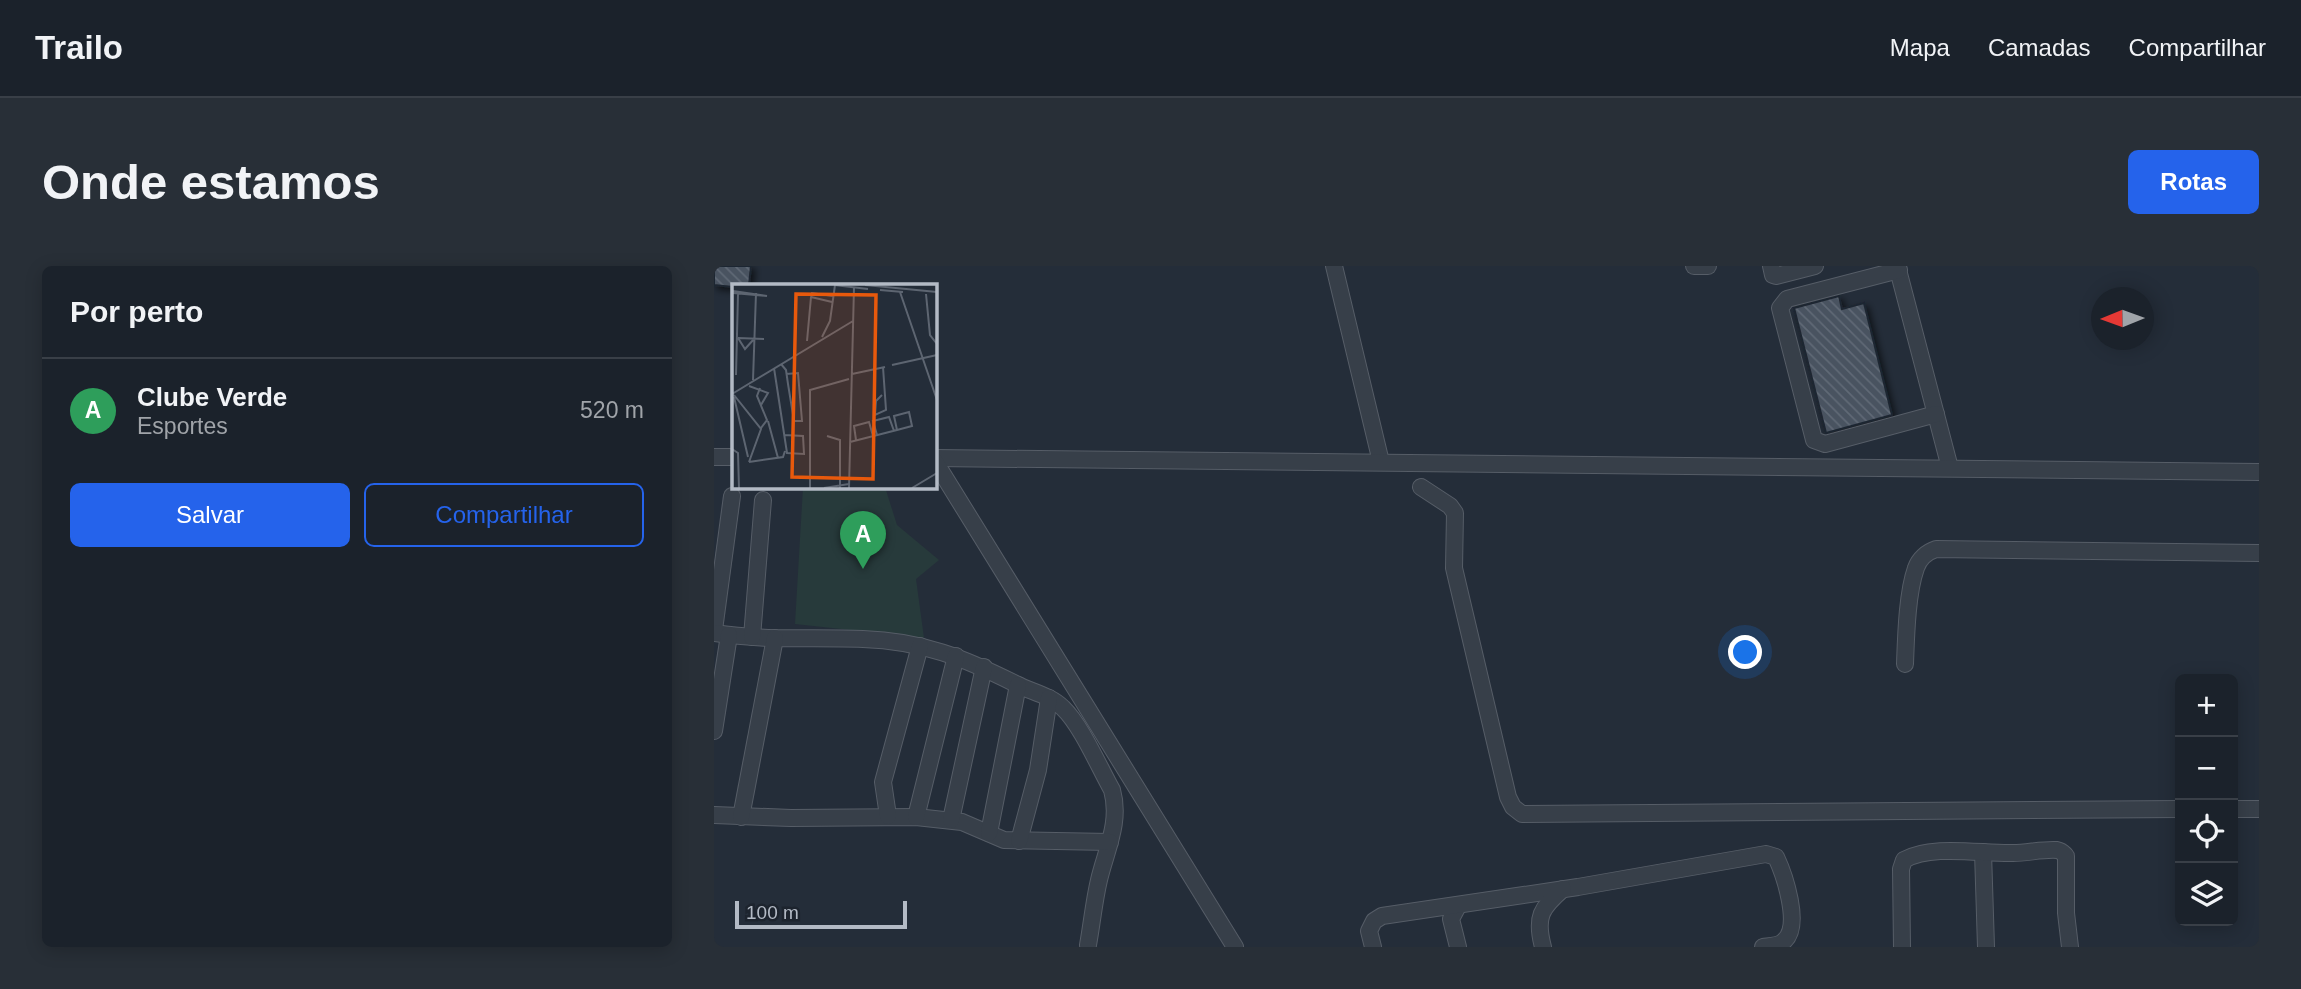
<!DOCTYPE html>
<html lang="pt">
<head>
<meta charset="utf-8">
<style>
	:root { --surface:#1b222b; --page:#282f37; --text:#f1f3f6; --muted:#a0a4a9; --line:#393f47; --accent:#2563eb }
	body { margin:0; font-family:Arial,sans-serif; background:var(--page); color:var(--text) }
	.controls { position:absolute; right:21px; bottom:21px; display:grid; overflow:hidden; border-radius:10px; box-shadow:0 4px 18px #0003 }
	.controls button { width:63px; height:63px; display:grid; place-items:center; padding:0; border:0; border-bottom:2px solid var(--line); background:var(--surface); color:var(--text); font:35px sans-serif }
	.compass { position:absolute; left:1377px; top:21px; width:63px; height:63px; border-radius:50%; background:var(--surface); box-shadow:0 4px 18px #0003; rotate:269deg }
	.scale { position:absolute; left:21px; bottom:18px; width:172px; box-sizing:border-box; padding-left:7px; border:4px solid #b3bac5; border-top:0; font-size:19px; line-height:24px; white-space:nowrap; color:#b3bac5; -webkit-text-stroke:5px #1d242e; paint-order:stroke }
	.you { position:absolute; left:1032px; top:387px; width:24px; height:24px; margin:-18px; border:5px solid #fff; border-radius:50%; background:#1a73e8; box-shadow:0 0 0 10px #1a73e833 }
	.badge { display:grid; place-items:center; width:46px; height:46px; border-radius:50%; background:var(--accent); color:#fff; font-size:23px; font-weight:700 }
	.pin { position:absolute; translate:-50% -58px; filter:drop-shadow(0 2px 4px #0008) }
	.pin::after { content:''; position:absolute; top:37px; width:24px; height:21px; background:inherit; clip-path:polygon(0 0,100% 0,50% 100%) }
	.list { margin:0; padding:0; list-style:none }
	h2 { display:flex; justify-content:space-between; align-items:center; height:91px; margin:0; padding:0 28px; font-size:30px }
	h2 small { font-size:23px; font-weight:400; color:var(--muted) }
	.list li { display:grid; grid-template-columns:46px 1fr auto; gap:21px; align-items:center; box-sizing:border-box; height:105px; padding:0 28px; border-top:2px solid var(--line) }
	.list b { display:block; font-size:26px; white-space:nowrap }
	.list p { margin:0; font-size:23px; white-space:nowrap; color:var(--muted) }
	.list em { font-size:23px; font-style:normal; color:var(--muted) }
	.actions { display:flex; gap:14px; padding:21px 28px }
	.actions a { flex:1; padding:16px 0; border:2px solid var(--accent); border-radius:10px; text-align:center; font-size:24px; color:var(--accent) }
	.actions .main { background:var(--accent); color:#fff }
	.icon { flex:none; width:38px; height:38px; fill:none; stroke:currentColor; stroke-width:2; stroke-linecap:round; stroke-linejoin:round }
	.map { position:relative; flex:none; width:1545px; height:681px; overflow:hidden; border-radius:10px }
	header { display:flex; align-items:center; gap:42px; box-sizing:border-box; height:98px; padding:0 35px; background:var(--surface); border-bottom:2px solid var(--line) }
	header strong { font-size:33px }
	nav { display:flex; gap:38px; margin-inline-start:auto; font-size:24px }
	.intro { display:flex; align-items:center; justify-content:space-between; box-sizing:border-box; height:168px; padding:0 42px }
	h1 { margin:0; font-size:49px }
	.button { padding:18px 32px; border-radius:10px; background:var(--accent); color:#fff; font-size:24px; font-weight:700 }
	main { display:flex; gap:42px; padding:0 42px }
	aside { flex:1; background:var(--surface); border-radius:10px; box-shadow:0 4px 18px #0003 }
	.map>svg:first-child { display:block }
	.pitch { fill:#273a3b }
	.building { fill:url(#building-back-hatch); stroke:#1f2630; stroke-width:2; filter:url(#shadow) }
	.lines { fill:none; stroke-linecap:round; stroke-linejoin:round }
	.minor-casing { stroke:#565d67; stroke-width:18 }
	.minor { stroke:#373f49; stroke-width:16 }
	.inset-road { fill:none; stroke:#5d6571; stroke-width:2 }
	.view { fill:#e8590c; fill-opacity:0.15; stroke:#e8590c; stroke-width:3.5 }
	.inset-edge { fill:none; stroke:#b3bac5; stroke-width:3.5 }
</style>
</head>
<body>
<header>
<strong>Trailo</strong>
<nav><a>Mapa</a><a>Camadas</a><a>Compartilhar</a></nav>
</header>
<div class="intro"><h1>Onde estamos</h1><a class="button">Rotas</a></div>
<main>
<aside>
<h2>Por perto<small></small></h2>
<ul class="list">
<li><span class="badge" style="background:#2e9e5b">A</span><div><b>Clube Verde</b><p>Esportes</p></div><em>520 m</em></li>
</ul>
<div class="actions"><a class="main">Salvar</a><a>Compartilhar</a></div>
</aside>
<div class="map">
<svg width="1545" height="681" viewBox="0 0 1545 681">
	<defs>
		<pattern id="building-back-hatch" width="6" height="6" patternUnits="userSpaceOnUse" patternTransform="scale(1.75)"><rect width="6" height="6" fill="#485260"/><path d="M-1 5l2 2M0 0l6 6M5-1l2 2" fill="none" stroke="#606975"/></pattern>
		<filter id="shadow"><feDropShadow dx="3.5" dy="3.5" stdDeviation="3.5" flood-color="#0009"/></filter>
	</defs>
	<rect width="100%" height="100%" fill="#242d39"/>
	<polygon class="pitch" points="89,221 171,221 183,259 225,294 202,313 210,372 81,358"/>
	<g class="building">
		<polygon points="0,0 37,0 35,19 19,21 0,19"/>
		<polygon points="1125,30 1128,43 1150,37 1178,149 1112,167 1080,42"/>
	</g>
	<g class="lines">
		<g class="minor-casing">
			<g id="minor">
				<polyline points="620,0 667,196"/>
				<polyline points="980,0 994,0"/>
				<polyline points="1057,0 1059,9 1062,10 1101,0"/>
				<polyline points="1183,0 1236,202"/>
				<polyline points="1185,4 1073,33 1066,42 1100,174 1111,178 1222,148"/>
				<polyline points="0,191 19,191"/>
				<polyline points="220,192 1545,206"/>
				<polyline points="220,194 521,681"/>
				<polyline points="707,221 736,240 741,247 740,302 794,531 799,541 808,548 1466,543"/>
				<polyline points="0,364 18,230"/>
				<path d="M 0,367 C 50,375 100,371 149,373 C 209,375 250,392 302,418 C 317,426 336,429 349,442 C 367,459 385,501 398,524 C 407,556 392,584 385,614 C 380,635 378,657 374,679"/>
				<polyline points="38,371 49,234"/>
				<path d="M 1191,398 C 1192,371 1193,327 1202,302 C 1205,293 1213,286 1222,283 L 1545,287"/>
				<polyline points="0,465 15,369"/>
				<polyline points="1519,543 1545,543"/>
				<polyline points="0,549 77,552 202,551 248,556 290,574 396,576"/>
				<polyline points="174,550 169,516 206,380"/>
				<polyline points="27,551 61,372"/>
				<polyline points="202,551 242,390"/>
				<polyline points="237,554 270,401"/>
				<polyline points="275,567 304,419"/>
				<polyline points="305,575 324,504 335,432"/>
				<polyline points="1269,586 1272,681"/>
				<polyline points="744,640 737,653 744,681"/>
				<path d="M 659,681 L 655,665 L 660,655 L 668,650 L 864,621 L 1052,588 L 1062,591 C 1070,608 1088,660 1070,675 C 1065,680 1056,680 1049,681"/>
				<path d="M 829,681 C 821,651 827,642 849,623"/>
				<path d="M 1188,681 L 1187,603 L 1190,594 C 1217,578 1268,588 1299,587 C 1313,587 1329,583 1343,584 C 1348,585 1348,586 1352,590 L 1352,647 L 1356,681"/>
			</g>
		</g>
		<use href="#minor" class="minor"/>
	</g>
	<g transform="translate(18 18)">
		<rect width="205" height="205" fill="#242d39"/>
		<path class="inset-road" d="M 102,1 L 136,5M 133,1 L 205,8M 148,6 L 171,8M 168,8 L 205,116M 1,9 L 35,12 L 1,7M 194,10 L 198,51 L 205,60M 79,13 L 80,9 L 101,12M 79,13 L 100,18M 90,53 L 98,37 L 103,1M 6,54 L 13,65 L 22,55M 6,54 L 32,55M 75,57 L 79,13M 49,80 L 54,86 L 56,100 L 62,137 L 70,137 L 66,89 L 54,90M 160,81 L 205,71M 42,84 L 55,169 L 72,170 L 71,152 L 52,151M 120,90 L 153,83M 4,91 L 6,10M 21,96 L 24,9M 17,102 L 36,109 L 29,121M 28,104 L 25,112 L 35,136 L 29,144M 0,110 L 121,37M 2,111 L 29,145 L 17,178M 150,111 L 144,117 L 143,131 L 154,126 L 151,83M 2,113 L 16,173M 36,137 L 46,174M 145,151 L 141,137 L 157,133 L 162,147M 95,152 L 108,156 L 108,204M 124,156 L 122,142 L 137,138 L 141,152M 118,158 L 165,146 L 180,142 L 177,128 L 162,132 L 165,146M 0,165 L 6,169 L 7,204M 17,178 L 51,173 L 53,167M 78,204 L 78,106 L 117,95M 92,204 L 117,200M 117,204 L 122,3M 180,204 L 205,189"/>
		<path class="view" d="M 64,10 L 144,11 L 141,195 L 60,193 Z"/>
		<rect width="205" height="205" class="inset-edge"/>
	</g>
</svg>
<div class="controls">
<button>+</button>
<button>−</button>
<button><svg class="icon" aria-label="locate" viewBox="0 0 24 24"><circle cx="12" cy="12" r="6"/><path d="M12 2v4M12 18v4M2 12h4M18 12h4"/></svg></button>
<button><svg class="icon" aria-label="layers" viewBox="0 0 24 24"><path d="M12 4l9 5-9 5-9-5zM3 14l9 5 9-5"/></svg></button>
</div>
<svg class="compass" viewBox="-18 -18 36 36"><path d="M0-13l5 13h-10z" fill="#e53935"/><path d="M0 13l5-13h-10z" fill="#a0a4a9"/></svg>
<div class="scale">100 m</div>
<div class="you"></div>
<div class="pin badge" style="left:149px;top:303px;background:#2e9e5b">A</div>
</div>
</main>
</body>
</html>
